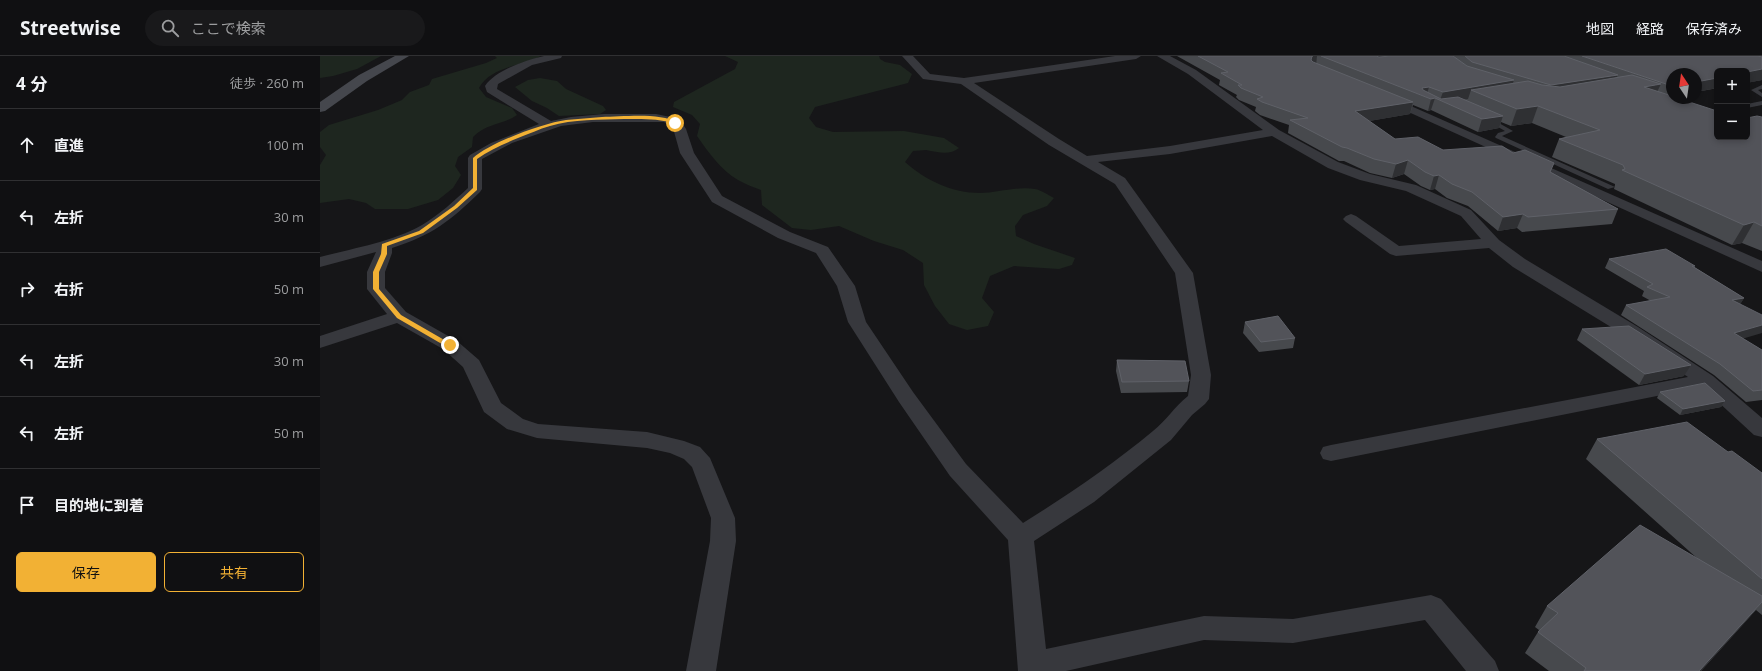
<!DOCTYPE html>
<html lang="ja">
<head>
<meta charset="utf-8">
<style>
	:root { --surface:#101012; --page:#19191b; --text:#f1f3f6; --muted:#9c9d9f; --line:#303032; --accent:#f2b134 }
	body { margin:0; font-family:"Open Sans","Noto Sans JP",sans-serif; background:var(--page); color:var(--text) }
	.controls { position:absolute; right:12px; top:12px; display:grid; overflow:hidden; border-radius:6px; box-shadow:0 2px 6px #0003 }
	.controls button { width:36px; height:36px; display:grid; place-items:center; padding:0; border:0; border-bottom:1px solid var(--line); background:var(--surface); color:var(--text); font:20px sans-serif }
	.compass { position:absolute; left:1346px; top:12px; width:36px; height:36px; border-radius:50%; background:var(--surface); box-shadow:0 2px 6px #0003; rotate:347deg }
	.stop { position:absolute; width:12px; height:12px; margin:-9px; border:3px solid #f2b134; border-radius:50%; background:#fff }
	.stop.end { background:#f2b134; border-color:#fff; box-shadow:0 1px 4px #0008 }
	.list { margin:0; padding:0; list-style:none }
	h2 { display:flex; justify-content:space-between; align-items:center; height:52px; margin:0; padding:0 16px; font-size:17px }
	h2 small { font-size:13px; font-weight:400; color:var(--muted) }
	.list li { display:grid; grid-template-columns:26px 1fr auto; gap:12px; align-items:center; box-sizing:border-box; height:72px; padding:0 16px; border-top:1px solid var(--line) }
	.list b { display:block; font-size:15px; white-space:nowrap }
	.list em { font-size:13px; font-style:normal; color:var(--muted) }
	.actions { display:flex; gap:8px; padding:12px 16px }
	.actions a { flex:1; padding:9px 0; border:1px solid var(--accent); border-radius:6px; text-align:center; font-size:14px; color:var(--accent) }
	.actions .main { background:var(--accent); color:#111 }
	.icon { flex:none; width:22px; height:22px; fill:none; stroke:currentColor; stroke-width:2; stroke-linecap:round; stroke-linejoin:round }
	.map { position:relative; flex:none; width:1442px; height:615px; overflow:hidden }
	header { display:flex; align-items:center; gap:24px; box-sizing:border-box; height:56px; padding:0 20px; background:var(--surface); border-bottom:1px solid var(--line) }
	header strong { font-size:19px }
	nav { display:flex; gap:22px; margin-inline-start:auto; font-size:14px }
	.search { width:280px; height:36px; background:var(--page); display:flex; align-items:center; gap:10px; box-sizing:border-box; padding:0 14px; border-radius:22px; color:var(--muted); font-size:15px }
	main { display:flex }
	aside { flex:1; background:var(--surface) }
	.map>svg:first-child { display:block }
	.green { fill:#1e261f }
	.lines { fill:none; stroke-linecap:round; stroke-linejoin:round }
	.lane { fill:#37383d; fill-rule:evenodd }
	.street { fill:#37383d; fill-rule:evenodd }
	.secondary { fill:#45474d; fill-rule:evenodd }
	.wall { fill:#47494d }
	.shaded-wall { fill:#2f3033 }
	.building { fill:#525359; stroke:#5f6168 }
	.route { fill:#f2b134 }
</style>
</head>
<body>
<header>
<strong>Streetwise</strong>
<div class="search"><svg class="icon" aria-label="search" viewBox="0 0 24 24"><circle cx="10" cy="10" r="6"/><path d="M15 15l6 6"/></svg>ここで検索</div>
<nav><a>地図</a><a>経路</a><a>保存済み</a></nav>
</header>
<main>
<aside>
<h2>4 分<small>徒歩 · 260 m</small></h2>
<ul class="list">
<li><svg class="icon" aria-label="ahead" viewBox="0 0 24 24"><path d="M12 20V5M6 11l6-6 6 6"/></svg><div><b>直進</b></div><em>100 m</em></li>
<li><svg class="icon" aria-label="left" viewBox="0 0 24 24"><path d="M17 20v-9H6M10 6l-5 5 5 5"/></svg><div><b>左折</b></div><em>30 m</em></li>
<li><svg class="icon" aria-label="right" viewBox="0 0 24 24"><path d="M7 20v-9h11M14 6l5 5-5 5"/></svg><div><b>右折</b></div><em>50 m</em></li>
<li><svg class="icon" aria-label="left" viewBox="0 0 24 24"><path d="M17 20v-9H6M10 6l-5 5 5 5"/></svg><div><b>左折</b></div><em>30 m</em></li>
<li><svg class="icon" aria-label="left" viewBox="0 0 24 24"><path d="M17 20v-9H6M10 6l-5 5 5 5"/></svg><div><b>左折</b></div><em>50 m</em></li>
<li><svg class="icon" aria-label="arrive" viewBox="0 0 24 24"><path d="M6 21V4h12l-3 4 3 4H6"/></svg><div><b>目的地に到着</b></div></li>
</ul>
<div class="actions"><a class="main">保存</a><a>共有</a></div>
</aside>
<div class="map">
<svg width="1442" height="615" viewBox="0 0 1442 615">
	<rect width="100%" height="100%" fill="#161618"/>
	<g class="green">
		<polygon points="0,0 61,0 37,13 13,20 0,22"/>
		<path d="M 175,0 L 221,0 C 201,10 170,11 159,32 L 166,41 L 192,52 L 197,59 C 183,69 167,67 153,81 L 152,91 L 138,101 L 135,110 L 141,119 L 133,132 L 118,144 L 88,153 L 55,153 L 46,147 L 29,143 L 0,147 L 0,109 L 6,99 L 0,91 L 0,76 L 9,69 L 58,54 L 82,44 L 90,36 L 109,29 L 112,23 L 166,7 L 177,2 Z"/>
		<path d="M 405,0 L 559,0 L 560,3 L 565,6 L 580,9 L 592,18 L 588,27 L 495,51 L 489,62 L 496,71 L 513,76 L 584,75 L 624,82 L 639,92 C 629,100 618,96 606,94 C 602,94 597,95 593,95 L 585,106 C 605,124 632,137 660,137 C 678,137 696,130 715,133 C 721,134 728,139 734,142 L 727,150 L 703,159 L 695,170 L 696,180 L 714,188 L 755,202 L 752,209 L 739,213 L 694,210 L 670,220 L 662,242 L 674,256 L 668,270 L 647,274 L 629,268 L 615,250 L 604,229 L 603,207 L 583,194 L 554,185 L 519,170 L 491,174 L 472,172 L 442,149 L 441,134 C 433,131 425,128 418,124 C 401,114 388,96 377,80 L 380,68 L 372,59 L 353,51 L 354,46 L 415,13 L 418,6 Z"/>
		<polygon points="220,22 237,25 246,33 283,50 286,54 280,58 239,60 227,52 212,45 195,31 208,24"/>
	</g>
	<g class="lines">
		<g class="lane">
			<polygon points="1442,29 1442,33 1438,34 1442,37 1442,41 1431,34"/>
			<polygon points="1442,45 1442,49 1427,52 1427,48"/>
			<polygon points="1166,62 1170,62 1193,75 1182,80 1295,131 1288,133 1176,82 1175,81 1178,77 1185,75 1166,64"/>
		</g>
		<g class="street">
			<path d="M 224,0 L 242,0 L 241,2 L 212,9 L 178,28 L 177,33 L 231,65 L 251,61 L 284,58 L 336,58 L 355,62 L 362,67 L 366,73 L 374,97 L 402,140 L 470,176 L 508,191 L 535,230 L 546,266 L 593,336 L 646,408 L 703,467 C 748,439 792,409 833,375 C 846,365 854,351 868,340 L 871,319 L 855,217 L 795,128 L 729,89 L 641,28 L 603,23 L 582,0 L 593,0 L 610,18 L 644,22 L 795,0 L 821,0 L 816,3 L 654,27 L 739,83 L 767,100 L 850,90 L 943,74 L 868,18 L 837,0 L 850,0 L 876,14 L 959,74 L 1018,106 L 1050,118 L 1096,129 L 1151,154 L 1179,184 L 1205,203 L 1318,271 L 1393,320 L 1442,362 L 1442,381 L 1434,379 L 1382,331 L 1011,405 L 1003,403 L 1000,397 L 1003,391 L 1011,389 L 1368,321 L 1304,279 L 1193,211 L 1169,192 L 1076,200 L 1070,198 L 1026,166 L 1023,163 L 1026,160 L 1031,158 L 1036,160 L 1079,190 L 1161,183 L 1141,160 L 1086,135 L 1040,124 L 1008,112 L 952,80 L 850,98 L 778,106 L 805,122 L 873,217 L 891,319 L 889,343 L 885,348 L 872,359 L 851,384 L 774,446 L 714,485 L 726,593 L 884,560 L 973,563 L 1111,539 L 1121,543 L 1175,605 L 1179,615 L 1146,615 L 1105,564 L 973,587 L 884,584 L 746,615 L 698,615 L 688,484 L 630,420 L 579,346 L 528,266 L 517,230 L 496,197 L 458,182 L 392,146 L 360,97 L 353,72 L 344,66 L 273,66 L 241,70 L 192,87 L 162,103 L 162,133 L 160,136 C 130,165 113,179 72,192 L 72,197 L 65,216 L 65,232 L 86,256 L 137,285 L 159,304 L 181,347 L 203,363 L 218,368 L 327,376 L 364,385 L 380,391 L 390,402 L 415,462 L 416,485 L 396,615 L 366,615 L 390,485 L 391,462 L 372,411 L 364,403 L 350,397 L 327,392 L 217,382 L 187,373 L 164,356 L 143,311 L 123,293 L 77,267 L 0,292 L 0,280 L 67,258 L 47,233 L 47,216 L 56,196 L 0,211 L 0,201 C 34,192 72,186 102,169 C 119,159 134,145 148,132 L 148,102 L 150,99 L 171,87 L 219,68 L 167,36 L 165,30 C 176,14 206,4 224,0 Z"/>
			<polygon points="1066,39 1442,205 1442,216 1062,44 1060,42"/>
		</g>
		<polygon class="secondary" points="75,0 89,0 47,25 5,55 0,56 0,46 39,19"/>
	</g>
	<g class="wall">
		<polygon points="857,0 1442,0 1442,24 1376,36 1376,18 1352,18 1352,42 1397,81 1442,61 1442,195 1422,187 1412,189 1294,133 1295,129 1295,128 1232,101 1239,83 1246,81 1212,67 1191,70 1181,66 1179,72 1158,76 1111,54 1108,55 1093,49 1090,58 1049,65 1075,83 1123,94 1193,97 1231,116 1298,153 1292,168 1202,176 1197,172 1178,175 1148,150 1127,142 1115,133 1110,134 1101,130 1084,118 1072,122 1050,117 1024,105 1019,105 968,77 969,69 940,59 935,55 936,51 919,44 916,41 917,39 899,29 900,24"/>
		<polygon points="1289,203 1375,210 1374,211 1424,242 1420,248 1423,283 1442,294 1442,344 1426,346 1394,319 1301,259 1306,249 1331,245 1322,240 1324,235 1285,212"/>
		<polygon points="925,266 975,282 973,292 939,296 923,277"/>
		<polygon points="1262,273 1364,320 1319,329 1257,284"/>
		<polygon points="797,304 869,325 867,336 801,337 796,315"/>
		<polygon points="1340,336 1405,345 1401,351 1360,359 1337,342"/>
		<polygon points="1277,383 1408,396 1442,417 1442,559 1436,554 1381,615 1229,615 1205,597 1218,576 1219,574 1215,571 1227,550 1378,503 1266,403"/>
	</g>
	<g class="shaded-wall">
		<polygon points="992,0 997,0 996,10 989,15"/>
		<polygon points="1054,0 1108,0 1052,8"/>
		<polygon points="1442,13 1442,24 1427,27 1427,16"/>
		<polygon points="1298,19 1293,30 1226,40 1231,29"/>
		<polygon points="1397,22 1397,32 1376,36 1376,26"/>
		<polygon points="1194,24 1190,36 1151,34 1148,43 1126,47 1120,44 1123,36"/>
		<polygon points="1341,28 1333,44 1324,31"/>
		<polygon points="1352,30 1352,41 1347,42"/>
		<polygon points="1109,31 1106,41 1100,38 1102,32"/>
		<polygon points="1115,42 1111,54 1108,55 1111,43"/>
		<polygon points="1093,46 1090,58 1032,68 1035,55"/>
		<polygon points="1218,50 1212,67 1191,70 1197,53"/>
		<polygon points="1183,60 1179,72 1158,76 1162,63"/>
		<polygon points="1088,104 1084,118 1072,122 1076,108"/>
		<polygon points="1119,119 1115,133 1110,134 1114,120"/>
		<polygon points="1203,158 1197,172 1178,175 1183,161"/>
		<polygon points="1434,166 1422,187 1412,189 1424,169"/>
		<polygon points="1424,242 1418,252 1412,244"/>
		<polygon points="1442,269 1442,277 1408,287 1414,277"/>
		<polygon points="1371,309 1364,320 1319,329 1325,318"/>
		<polygon points="1405,345 1401,351 1360,359 1363,353"/>
		<polygon points="1442,546 1428,563 1381,615 1379,615"/>
	</g>
	<g class="building">
		<polygon points="878,0 993,0 992,0 991,4 993,6 1093,46 1035,55 1075,83 1098,81 1123,94 1182,90 1193,97 1205,94 1234,107 1230,116 1298,153 1208,161 1203,158 1183,161 1152,136 1132,128 1119,119 1114,120 1105,116 1088,104 1076,108 1054,103 1027,92 1022,91 970,64 988,62 942,46 937,43 943,41 921,32 918,29 922,29 901,17 908,16"/>
		<polygon points="1001,0 1056,0 1059,1 1071,0 1133,0 1147,10 1194,24 1123,36 1109,31 1102,32 1103,34 1121,43 1138,41 1183,60 1162,63 1115,42 1111,43"/>
		<polygon points="1145,0 1244,0 1298,19 1231,29 1152,6"/>
		<polygon points="1262,0 1438,0 1442,1 1442,13 1427,16 1427,15 1397,15 1397,22 1376,26 1376,18 1352,18 1352,30"/>
		<polygon points="1312,19 1341,28 1324,31 1352,40 1352,42 1357,42 1397,55 1397,81 1427,81 1427,62 1437,60 1442,61 1442,170 1434,166 1424,169 1302,114 1305,113 1303,109 1239,83 1280,74 1218,50 1197,53 1151,34 1208,25 1222,29 1240,31"/>
		<polygon points="1346,193 1375,210 1372,210 1424,242 1412,244 1442,259 1442,269 1414,277 1442,294 1442,334 1433,335 1400,308 1306,249 1350,241 1327,231 1333,228 1289,203"/>
		<polygon points="958,260 975,282 941,286 925,266"/>
		<polygon points="1309,270 1371,309 1325,318 1262,273"/>
		<polygon points="797,304 865,305 869,325 802,326"/>
		<polygon points="1385,327 1405,345 1363,353 1340,336"/>
		<polygon points="1367,366 1408,396 1412,395 1442,417 1442,523 1277,383"/>
		<polygon points="1320,469 1442,540 1442,546 1379,615 1264,615 1266,612 1218,576 1238,557 1227,550"/>
	</g>
	<path class="route" d="M 282,61 C 302,61 341,56 357,67 L 355,68 C 338,62 321,63 304,63 C 280,64 253,63 230,70 C 219,73 209,78 198,82 C 184,88 169,94 157,103 L 157,134 L 137,152 L 103,177 L 67,190 L 67,198 L 59,216 L 59,233 L 81,259 L 133,289 L 127,291 L 77,262 L 53,233 L 53,216 L 61,198 L 62,188 L 99,175 L 134,150 L 153,132 L 153,102 C 169,87 223,67 246,64 C 258,63 270,62 282,61 Z"/>
</svg>
<div class="controls">
<button>+</button>
<button>−</button>
</div>
<svg class="compass" viewBox="-18 -18 36 36"><path d="M0-13l5 13h-10z" fill="#e53935"/><path d="M0 13l5-13h-10z" fill="#9c9d9f"/></svg>
<div class="stop" style="left:355px;top:67px"></div>
<div class="stop end" style="left:130px;top:289px"></div>
</div>
</main>
</body>
</html>
